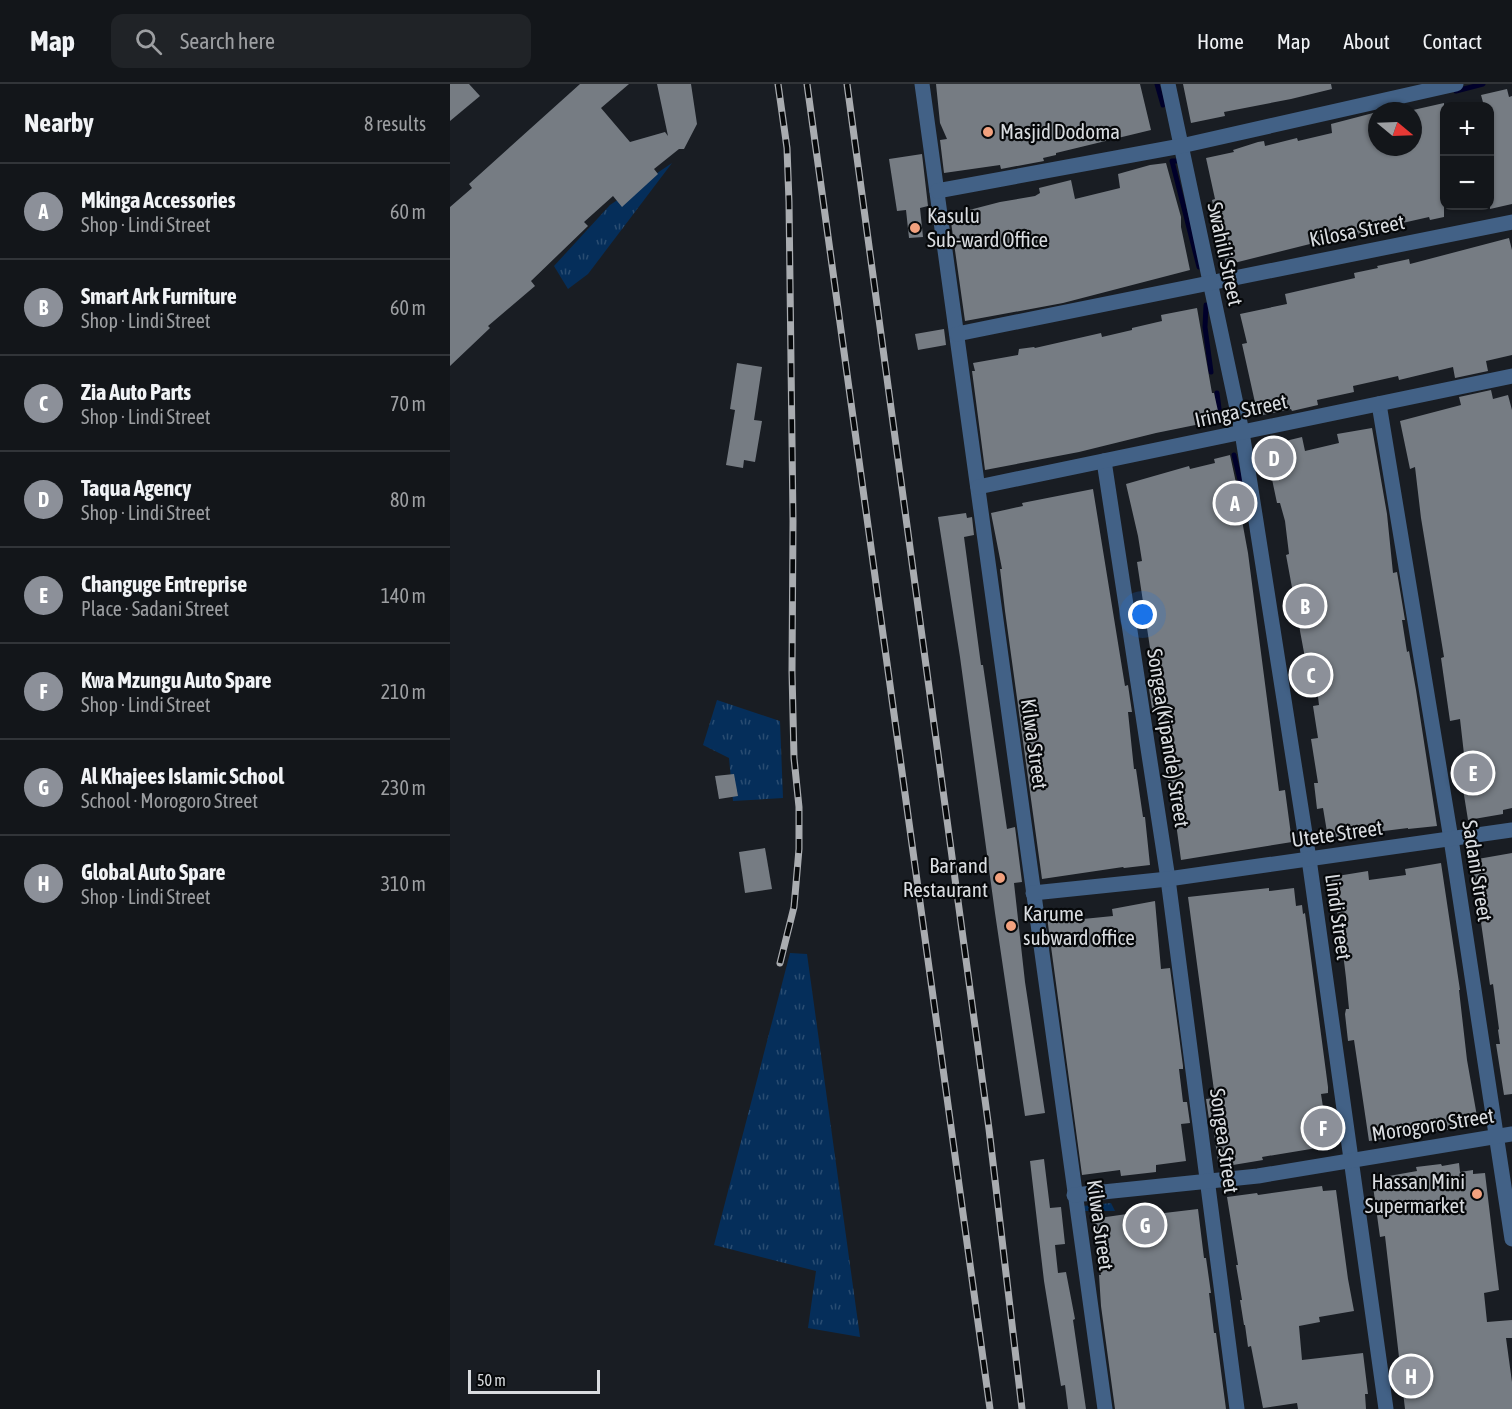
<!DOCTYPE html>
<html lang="en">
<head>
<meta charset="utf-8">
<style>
	:root { --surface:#13161a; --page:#202327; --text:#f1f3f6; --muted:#9d9fa2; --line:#323539; --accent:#8c9099 }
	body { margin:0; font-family:"Asap Condensed",sans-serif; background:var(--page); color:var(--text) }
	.controls { position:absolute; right:18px; top:18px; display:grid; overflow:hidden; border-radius:12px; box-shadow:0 2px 4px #0004 }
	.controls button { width:54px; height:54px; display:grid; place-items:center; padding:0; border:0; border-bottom:2px solid var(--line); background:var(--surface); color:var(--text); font:30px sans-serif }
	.compass { position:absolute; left:918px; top:18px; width:54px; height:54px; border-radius:50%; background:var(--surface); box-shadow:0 2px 4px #0004; rotate:109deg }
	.scale { position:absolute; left:18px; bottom:15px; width:132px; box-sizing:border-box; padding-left:6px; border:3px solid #d9dce0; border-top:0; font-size:16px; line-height:21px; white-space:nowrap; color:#d9dce0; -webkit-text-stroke:4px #06080a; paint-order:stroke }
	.you { position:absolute; left:693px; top:531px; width:21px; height:21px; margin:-15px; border:4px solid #fff; border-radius:50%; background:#1a73e8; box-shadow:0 0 0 9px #1a73e833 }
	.badge { display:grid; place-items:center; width:39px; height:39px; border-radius:50%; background:var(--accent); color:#fff; font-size:20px; font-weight:700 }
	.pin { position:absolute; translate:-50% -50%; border:3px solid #fff; box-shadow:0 2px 6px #0006 }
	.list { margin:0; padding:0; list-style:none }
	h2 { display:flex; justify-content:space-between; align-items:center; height:78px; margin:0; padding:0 24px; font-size:26px }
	h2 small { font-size:20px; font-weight:400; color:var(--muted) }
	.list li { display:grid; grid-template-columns:39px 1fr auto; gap:18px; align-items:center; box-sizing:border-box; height:96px; padding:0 24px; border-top:2px solid var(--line) }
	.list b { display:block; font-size:22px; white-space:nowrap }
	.list p { margin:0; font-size:20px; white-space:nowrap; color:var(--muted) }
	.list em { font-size:20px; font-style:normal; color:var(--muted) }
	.icon { flex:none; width:33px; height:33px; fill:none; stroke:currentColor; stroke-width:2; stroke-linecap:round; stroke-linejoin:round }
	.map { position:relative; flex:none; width:1062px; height:1325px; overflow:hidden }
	header { display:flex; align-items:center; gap:36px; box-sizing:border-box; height:84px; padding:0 30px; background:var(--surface); border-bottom:2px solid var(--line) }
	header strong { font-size:28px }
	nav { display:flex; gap:33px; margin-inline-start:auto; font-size:21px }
	.search { width:420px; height:54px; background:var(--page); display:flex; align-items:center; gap:15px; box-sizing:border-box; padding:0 21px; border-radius:12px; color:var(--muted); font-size:22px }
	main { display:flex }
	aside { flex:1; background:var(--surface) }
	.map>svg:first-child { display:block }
	.grass { fill:url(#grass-tufts) }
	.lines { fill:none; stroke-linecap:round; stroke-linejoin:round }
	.stream { stroke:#00002a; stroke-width:5 }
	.building { fill:#767c83 }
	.minor { stroke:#426186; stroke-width:15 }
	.rail-casing { stroke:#a9acb0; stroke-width:7 }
	.rail { stroke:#06080a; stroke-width:4.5; stroke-dasharray:14; stroke-linecap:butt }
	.poi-dot { fill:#f2a17e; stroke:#06080a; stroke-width:2 }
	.labels { text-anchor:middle; stroke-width:4.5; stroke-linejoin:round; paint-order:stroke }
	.poi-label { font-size:21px; fill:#d9dce0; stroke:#06080a; text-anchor:start }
	.street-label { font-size:21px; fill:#d9dce0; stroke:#06080a }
</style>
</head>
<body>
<header>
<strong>Map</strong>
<div class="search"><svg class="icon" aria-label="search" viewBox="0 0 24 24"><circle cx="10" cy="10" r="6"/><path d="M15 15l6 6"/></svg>Search here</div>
<nav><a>Home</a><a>Map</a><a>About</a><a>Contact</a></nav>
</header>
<main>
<aside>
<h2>Nearby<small>8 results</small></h2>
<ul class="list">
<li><span class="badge">A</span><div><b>Mkinga Accessories</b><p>Shop · Lindi Street</p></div><em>60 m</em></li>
<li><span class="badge">B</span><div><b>Smart Ark Furniture</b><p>Shop · Lindi Street</p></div><em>60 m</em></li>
<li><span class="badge">C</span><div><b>Zia Auto Parts</b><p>Shop · Lindi Street</p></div><em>70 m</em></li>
<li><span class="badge">D</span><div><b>Taqua Agency</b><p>Shop · Lindi Street</p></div><em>80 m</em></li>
<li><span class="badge">E</span><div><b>Changuge Entreprise</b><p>Place · Sadani Street</p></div><em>140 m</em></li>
<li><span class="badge">F</span><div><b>Kwa Mzungu Auto Spare</b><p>Shop · Lindi Street</p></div><em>210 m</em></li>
<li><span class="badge">G</span><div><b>Al Khajees Islamic School</b><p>School · Morogoro Street</p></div><em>230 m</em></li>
<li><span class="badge">H</span><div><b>Global Auto Spare</b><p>Shop · Lindi Street</p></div><em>310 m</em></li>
</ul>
</aside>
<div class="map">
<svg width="1062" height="1325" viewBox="0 0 1062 1325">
	<defs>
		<pattern id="grass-tufts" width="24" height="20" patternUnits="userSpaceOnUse" patternTransform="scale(1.5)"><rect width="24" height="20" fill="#052e5a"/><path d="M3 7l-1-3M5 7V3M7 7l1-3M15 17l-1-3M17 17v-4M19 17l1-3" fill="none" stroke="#294c71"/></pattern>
	</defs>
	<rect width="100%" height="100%" fill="#191d23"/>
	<g class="grass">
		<polygon points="222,79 138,190 118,205 104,182 160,121"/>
		<polygon points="267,616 330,637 333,714 283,717 279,674 253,661"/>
		<polygon points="340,869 357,870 410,1253 358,1244 366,1187 264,1161"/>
		<polygon points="661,1119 665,1127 633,1127 633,1122"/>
	</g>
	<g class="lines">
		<g class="stream">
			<polyline points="707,0 713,21"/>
			<polyline points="1006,7 1033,0"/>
			<polyline points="728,77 722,77 749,183"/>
			<polyline points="756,221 755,243 761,288"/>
			<polyline points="767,309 770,332"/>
			<polyline points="784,371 798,429"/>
		</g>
	</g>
	<g class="building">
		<polygon points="0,0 19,0 30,12 0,37"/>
		<polygon points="130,0 179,0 151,24 180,58 215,48 218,52 207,0 241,0 247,40 234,65 229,65 204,85 208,90 172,123 163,112 134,138 138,142 81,197 85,202 38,242 40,244 0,282 0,123 22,104 19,100"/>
		<polygon points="486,0 690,0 701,46 606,69 606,71 593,74 594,77 551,85 550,81 494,89 490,56 497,55 490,39"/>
		<polygon points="733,0 881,0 882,5 841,15 774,28 775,32 741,39"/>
		<polygon points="1057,5 1059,13 1062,12 1062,120 1040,125 1040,22 1034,22 1031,11"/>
		<polygon points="994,19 994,133 980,136 979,133 939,142 939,145 909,152 908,148 776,181 762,116 765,115 756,74 784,68 783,66 808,58 814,57 815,62 847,54 848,57 882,49 881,40 927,28 927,63 963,63 963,26"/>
		<polygon points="472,70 478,122 470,124 473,153 459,154 456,126 447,127 439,75"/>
		<polygon points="716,79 731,133 731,143 740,186 613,219 515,237 500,131 550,118 585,112 590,109 589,104 621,96 625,115 670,104 668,90 700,81"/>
		<polygon points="1059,154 1062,166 1062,271 1036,277 1038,287 1005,294 1003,283 949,296 948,292 903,302 904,308 867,316 868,321 842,327 841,325 808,332 792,260 797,259 790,230 837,220 835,210 905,194 904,189 928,184 927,182 959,175 960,180"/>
		<polygon points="747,224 762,309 764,309 770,336 706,349 629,368 535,386 522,287 525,287 523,279 568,271 569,265 584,263 585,264 651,249 652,253 682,246 682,244 712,237 711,231"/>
		<polygon points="494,245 496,261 468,266 465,250"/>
		<polygon points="287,279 312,283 304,336 312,337 305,378 294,376 293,384 276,381 285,326 280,325"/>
		<polygon points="1041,306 1043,315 1058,311 1062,326 1062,724 1053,726 1053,730 1018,736 1009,680 1015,679 1010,635 1000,637 991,574 994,573 971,434 965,383 960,385 950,337 1011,321 1009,313"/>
		<polygon points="922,344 937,430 943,489 947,488 955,536 952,536 957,568 959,567 966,606 987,742 958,745 958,744 878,754 873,724 867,725 864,699 868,699 861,655 868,654 863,622 869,621 863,573 855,574 836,471 839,470 835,437 830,419 827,419 815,362 852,353 855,367 889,359 887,350"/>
		<polygon points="780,371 793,431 791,431 798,469 829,707 835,706 842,758 731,776 722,710 720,710 716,684 709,623 702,624 698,598 705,597 687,478 692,477 688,452 676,400 739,382 740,385 765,379 764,375"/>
		<polygon points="643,405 675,602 678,601 682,628 678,628 684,685 686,685 693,733 695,733 700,781 674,784 673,783 592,795 555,527 550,485 552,485 541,429 573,422 572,419"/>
		<polygon points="516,429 517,434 522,433 524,451 514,453 531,581 533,581 557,745 565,743 572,798 564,799 575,898 595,1029 575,1032 545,829 510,573 488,433"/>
		<polygon points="284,690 288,712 269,715 265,692"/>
		<polygon points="315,764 322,805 295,809 289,768"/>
		<polygon points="1062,769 1062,1010 1054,1011 1046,960 1050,960 1048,946 1049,945 1043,900 1040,901 1022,776"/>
		<polygon points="991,779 1010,906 1009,906 1017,976 1028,1038 1019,1039 1020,1043 1002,1046 1002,1045 919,1057 904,956 898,957 895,930 896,925 899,925 896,894 890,844 881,793 918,787 919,796 956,791 955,785"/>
		<polygon points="819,804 819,807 844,804 846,822 852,821 853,830 855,829 878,1003 878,1009 871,1010 879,1062 812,1073 813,1076 777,1082 776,1076 768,1078 762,1035 759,1035 756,1015 765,1014 738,813"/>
		<polygon points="705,817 711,885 720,884 733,982 733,985 729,985 733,1018 737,1018 740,1039 731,1040 736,1077 706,1081 706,1088 671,1092 670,1086 632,1091 597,833 632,829 633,835 663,832 662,825"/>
		<polygon points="594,1075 600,1124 611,1123 615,1160 605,1161 608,1189 616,1188 625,1235 623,1236 636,1325 618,1325 615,1301 611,1302 594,1197 580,1077"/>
		<polygon points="1009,1079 1010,1088 1023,1086 1023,1090 1035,1089 1049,1206 1034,1209 1037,1238 1062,1236 1062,1254 1056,1254 1062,1298 1062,1325 955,1325 935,1152 930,1153 922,1095 967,1087 966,1083 991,1080 992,1082"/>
		<polygon points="872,1102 873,1107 886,1106 898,1195 904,1227 869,1233 870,1238 849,1242 852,1276 913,1269 918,1310 915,1310 916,1325 848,1325 847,1319 813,1324 801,1262 798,1263 795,1241 794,1241 790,1216 792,1216 786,1181 788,1181 777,1113 807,1109 808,1111"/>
		<polygon points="748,1125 754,1174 756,1174 761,1209 759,1209 764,1249 766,1249 776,1325 665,1325 651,1222 649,1191 651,1191 642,1135 705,1126 706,1130"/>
	</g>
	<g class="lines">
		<g class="minor">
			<polyline points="472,0 655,1325"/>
			<polyline points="718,0 792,348 859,775 936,1325"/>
			<polyline points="487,107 731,62 1006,0"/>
			<polyline points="507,250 1062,138"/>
			<polyline points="929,320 1001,755 1062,1155"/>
			<polyline points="654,377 718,795 787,1325"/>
			<polyline points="528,403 1062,292"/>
			<polyline points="583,809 718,795 1062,746"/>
			<polyline points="624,1111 808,1092 1062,1050"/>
		</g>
		<g class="rail-casing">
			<g id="rail">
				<polyline points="328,0 337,64 339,118 343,437 342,588 344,674 349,723 349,765 344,823 330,879"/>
				<polyline points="357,0 540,1325"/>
				<polyline points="397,0 539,1045 572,1325"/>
			</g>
		</g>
		<use href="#rail" class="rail"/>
	</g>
	<g class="poi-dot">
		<circle cx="538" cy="48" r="6"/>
		<circle cx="465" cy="144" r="6"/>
		<circle cx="550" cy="794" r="6"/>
		<circle cx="561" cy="842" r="6"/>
		<circle cx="1027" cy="1110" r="6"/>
	</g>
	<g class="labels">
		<g class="poi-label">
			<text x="550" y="55">Masjid Dodoma</text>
			<text x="477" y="139">Kasulu<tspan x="477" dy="24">Sub-ward Office</tspan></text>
			<text x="538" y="789" text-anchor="end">Bar and<tspan x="538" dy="24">Restaurant</tspan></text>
			<text x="573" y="837">Karume<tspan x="573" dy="24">subward office</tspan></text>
			<text x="1015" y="1105" text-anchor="end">Hassan Mini<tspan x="1015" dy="24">Supermarket</tspan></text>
		</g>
		<g class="street-label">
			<text transform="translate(907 147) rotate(-11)" y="7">Kilosa Street</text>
			<text transform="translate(775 170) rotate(78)" y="7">Swahili Street</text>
			<text transform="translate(791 327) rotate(-12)" y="7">Iringa Street</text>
			<text transform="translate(718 654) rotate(81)" y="7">Songea(Kipande) Street</text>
			<text transform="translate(584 660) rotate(82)" y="7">Kilwa Street</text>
			<text transform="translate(887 750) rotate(-8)" y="7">Utete Street</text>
			<text transform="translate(1027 787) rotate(81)" y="7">Sadani Street</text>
			<text transform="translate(888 833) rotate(82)" y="7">Lindi Street</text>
			<text transform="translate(983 1041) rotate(-9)" y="7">Morogoro Street</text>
			<text transform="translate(774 1057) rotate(82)" y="7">Songea Street</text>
			<text transform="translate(650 1141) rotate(82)" y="7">Kilwa Street</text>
		</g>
	</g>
</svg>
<div class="controls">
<button>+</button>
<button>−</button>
</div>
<svg class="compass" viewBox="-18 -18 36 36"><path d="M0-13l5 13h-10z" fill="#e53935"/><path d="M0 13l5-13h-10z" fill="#9d9fa2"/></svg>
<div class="scale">50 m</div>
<div class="you"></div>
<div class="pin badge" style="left:785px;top:419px">A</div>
<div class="pin badge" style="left:855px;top:522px">B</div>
<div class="pin badge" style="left:861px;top:591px">C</div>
<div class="pin badge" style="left:824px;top:374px">D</div>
<div class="pin badge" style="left:1023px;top:689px">E</div>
<div class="pin badge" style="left:873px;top:1044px">F</div>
<div class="pin badge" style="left:695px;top:1141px">G</div>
<div class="pin badge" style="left:961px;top:1292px">H</div>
</div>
</main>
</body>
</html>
